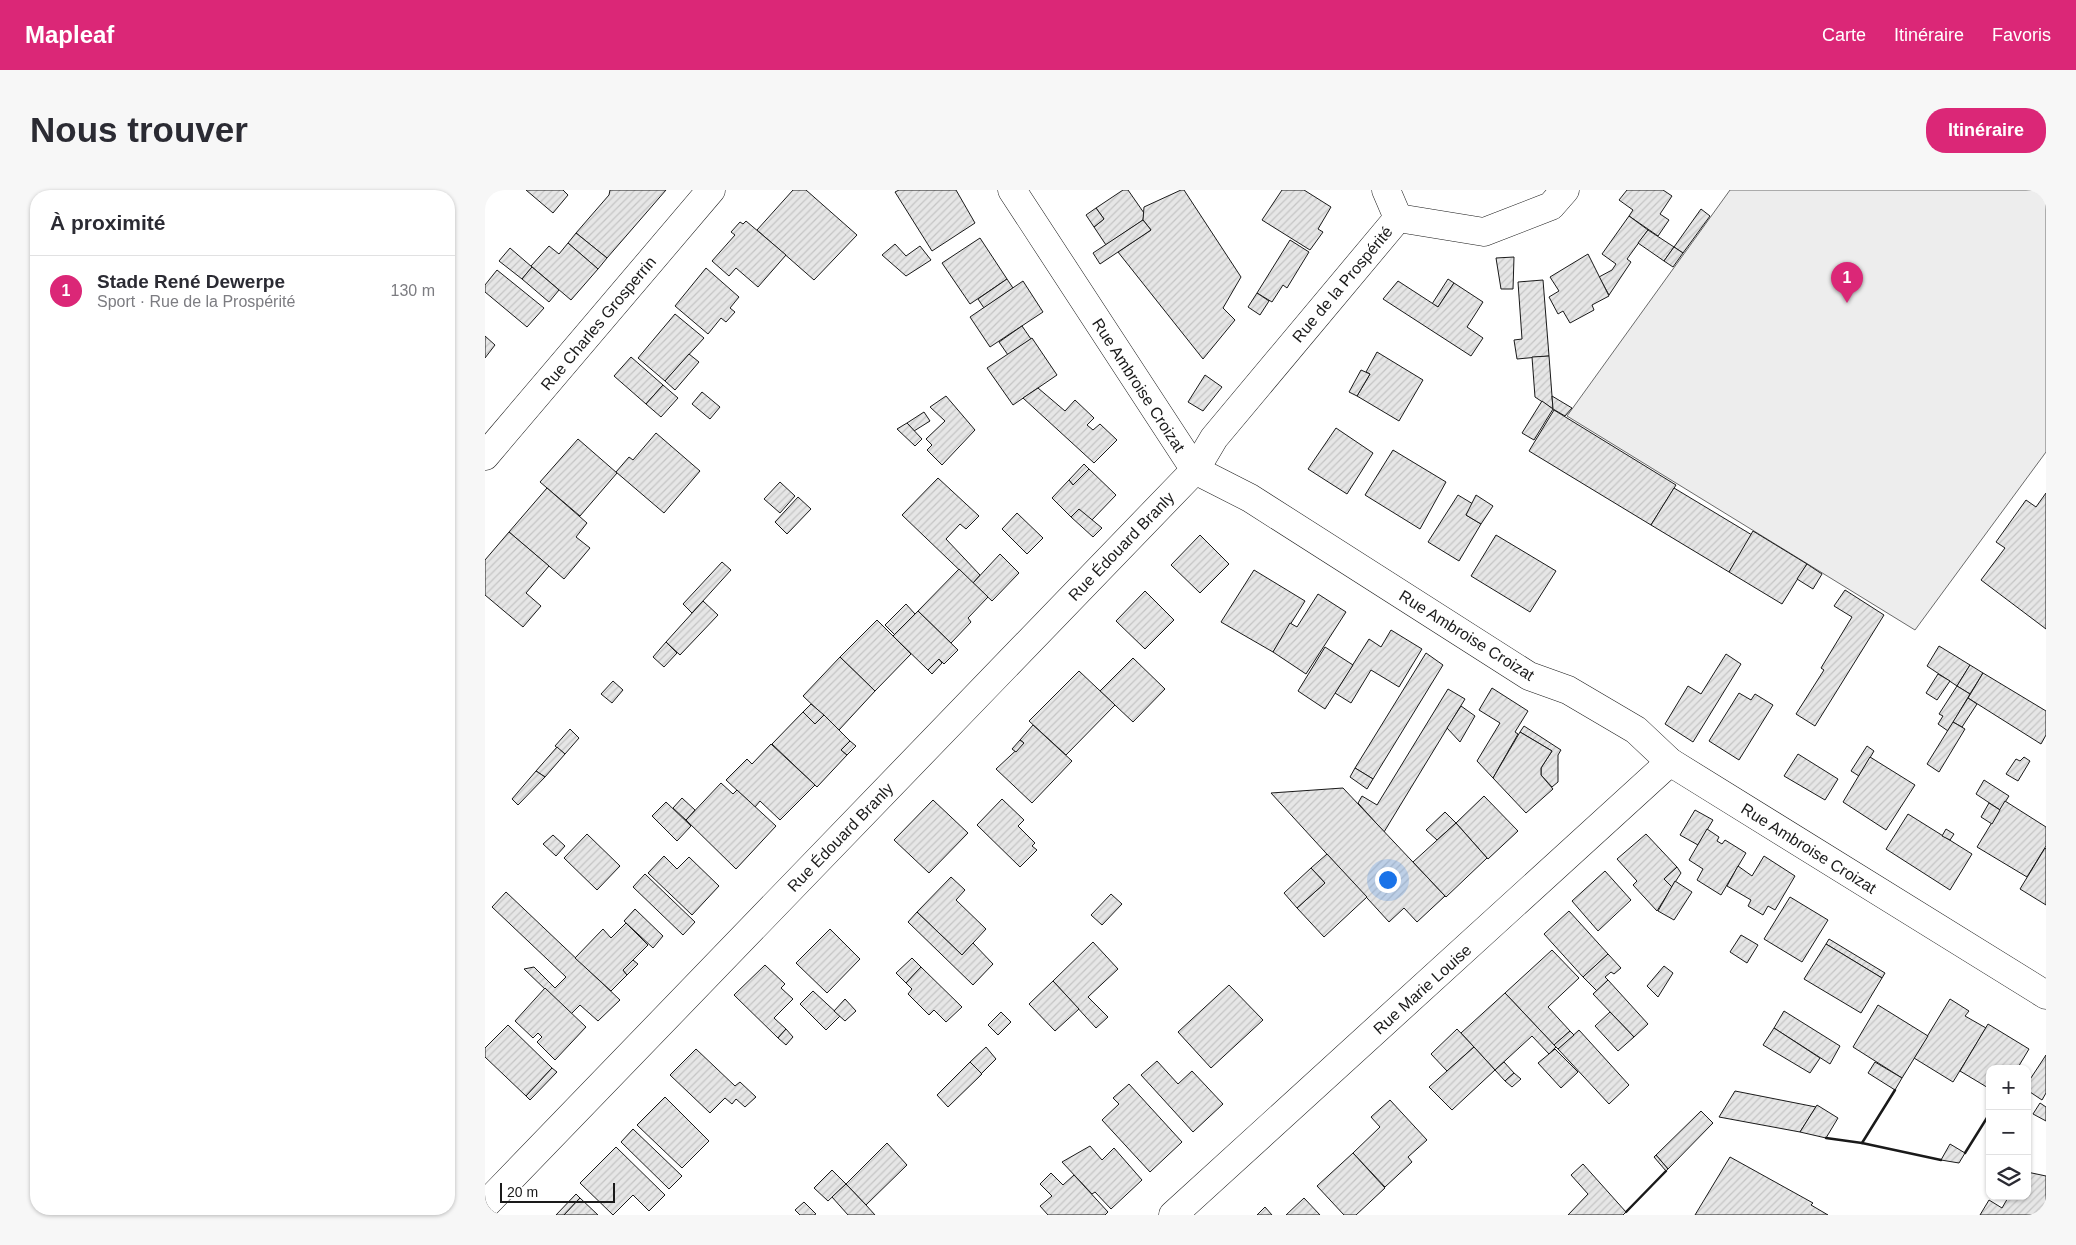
<!DOCTYPE html>
<html lang="fr">
<head>
<meta charset="utf-8">
<style>
	:root { --surface:#fff; --page:#f7f7f7; --text:#2b2b33; --muted:#7c7c81; --line:#e1e1e2; --accent:#db2777 }
	body { margin:0; font-family:Helvetica,sans-serif; background:var(--page); color:var(--text) }
	.controls { position:absolute; right:15px; bottom:15px; display:grid; overflow:hidden; border-radius:10px; box-shadow:0 1px 4px #0004 }
	.controls button { width:45px; height:45px; display:grid; place-items:center; padding:0; border:0; border-bottom:1px solid var(--line); background:var(--surface); color:var(--text); font:25px sans-serif }
	.scale { position:absolute; left:15px; bottom:12px; width:115px; box-sizing:border-box; padding-left:5px; border:2px solid #1a1a1a; border-top:0; font-size:14px; line-height:18px; white-space:nowrap; color:#1a1a1a; -webkit-text-stroke:4px #fff; paint-order:stroke }
	.you { position:absolute; left:902px; top:689px; width:18px; height:18px; margin:-12px; border:4px solid #fff; border-radius:50%; background:#1a73e8; box-shadow:0 0 0 8px #1a73e833 }
	.badge { display:grid; place-items:center; width:32px; height:32px; border-radius:50%; background:var(--accent); color:#fff; font-size:16px; font-weight:700 }
	.pin { position:absolute; translate:-50% -41px; filter:drop-shadow(0 1px 2px #0008) }
	.pin::after { content:''; position:absolute; top:26px; width:18px; height:15px; background:inherit; clip-path:polygon(0 0,100% 0,50% 100%) }
	.list { margin:0; padding:0; list-style:none }
	h2 { display:flex; justify-content:space-between; align-items:center; height:65px; margin:0; padding:0 20px; font-size:21px }
	h2 small { font-size:16px; font-weight:400; color:var(--muted) }
	.list li { display:grid; grid-template-columns:32px 1fr auto; gap:15px; align-items:center; box-sizing:border-box; height:70px; padding:0 20px; border-top:1px solid var(--line) }
	.list b { display:block; font-size:19px; white-space:nowrap }
	.list p { margin:0; font-size:16px; white-space:nowrap; color:var(--muted) }
	.list em { font-size:16px; font-style:normal; color:var(--muted) }
	.icon { flex:none; width:28px; height:28px; fill:none; stroke:currentColor; stroke-width:2; stroke-linecap:round; stroke-linejoin:round }
	.map { position:relative; flex:none; width:1561px; height:1025px; overflow:hidden; border-radius:20px }
	header { display:flex; align-items:center; gap:30px; box-sizing:border-box; height:70px; padding:0 25px; background:var(--accent); color:#fff }
	header strong { font-size:24px }
	nav { display:flex; gap:28px; margin-inline-start:auto; font-size:18px }
	.intro { display:flex; align-items:center; justify-content:space-between; box-sizing:border-box; height:120px; padding:0 30px }
	h1 { margin:0; font-size:35px }
	.button { padding:12px 22px; border-radius:20px; background:var(--accent); color:#fff; font-size:18px; font-weight:700 }
	main { display:flex; gap:30px; padding:0 30px }
	aside { flex:1; background:var(--surface); border-radius:20px; box-shadow:0 1px 4px #0004 }
	.map>svg:first-child { display:block }
	.pitch { fill:#ededed; stroke:#6a6a6a }
	.building { fill:url(#building-hatch); stroke:#1a1a1a }
	.lines { fill:none; stroke-linecap:round; stroke-linejoin:round }
	.street-casing { stroke:#1a1a1a; stroke-width:29 }
	.street { stroke:#fff; stroke-width:28 }
	.wall { stroke:#1a1a1a; stroke-width:2.5 }
	.labels { text-anchor:middle; stroke-width:4; stroke-linejoin:round; paint-order:stroke }
	.street-label { font-size:16px; fill:#1a1a1a; stroke:#fff }
</style>
</head>
<body>
<header>
<strong>Mapleaf</strong>
<nav><a>Carte</a><a>Itinéraire</a><a>Favoris</a></nav>
</header>
<div class="intro"><h1>Nous trouver</h1><a class="button">Itinéraire</a></div>
<main>
<aside>
<h2>À proximité<small></small></h2>
<ul class="list">
<li><span class="badge">1</span><div><b>Stade René Dewerpe</b><p>Sport · Rue de la Prospérité</p></div><em>130 m</em></li>
</ul>
</aside>
<div class="map">
<svg width="1561" height="1025" viewBox="0 0 1561 1025">
	<defs>
		<pattern id="building-hatch" width="6" height="6" patternUnits="userSpaceOnUse" patternTransform="scale(1.25)"><rect width="6" height="6" fill="#e6e6e6"/><path d="M-1 1l2-2M0 6l6-6M5 7l2-2" fill="none" stroke="#c5c5c5"/></pattern>
	</defs>
	<rect width="100%" height="100%" fill="#fff"/>
	<polygon class="pitch" points="1245,0 1561,0 1561,262 1430,440 1082,226"/>
	<g class="building">
		<polygon points="41,0 78,0 83,5 68,23"/>
		<polygon points="125,0 181,0 122,68 91,43 124,5"/>
		<polygon points="308,0 321,0 372,45 329,90 272,40"/>
		<polygon points="414,0 471,0 490,33 447,61 410,2"/>
		<polygon points="638,0 643,0 659,23 658,30 621,55 609,37 619,29 611,18"/>
		<polygon points="696,0 699,0 756,87 738,118 750,130 718,169 633,62 666,40 658,30 659,17"/>
		<polygon points="797,0 819,0 846,17 833,39 838,42 825,60 777,30"/>
		<polygon points="1142,0 1178,0 1187,6 1175,24 1184,30 1173,46 1144,26 1148,20 1134,10"/>
		<polygon points="611,18 619,29 609,37 601,25"/>
		<polygon points="1216,19 1225,26 1198,63 1189,57"/>
		<polygon points="1144,26 1163,40 1142,69 1146,72 1124,105 1114,87 1127,80 1131,74 1117,64"/>
		<polygon points="658,30 666,40 615,74 608,63"/>
		<polygon points="261,31 301,65 273,97 251,78 244,86 227,71 250,45 246,42 255,32 258,34"/>
		<polygon points="1163,40 1189,57 1179,71 1153,53"/>
		<polygon points="91,43 122,68 113,79 83,53"/>
		<polygon points="495,48 522,89 485,114 457,73"/>
		<polygon points="805,50 824,62 802,98 798,95 787,112 772,103"/>
		<polygon points="83,53 113,79 86,110 46,76 64,56 74,64"/>
		<polygon points="410,54 421,66 435,56 446,70 421,86 397,65"/>
		<polygon points="1189,57 1198,63 1188,77 1179,71"/>
		<polygon points="25,58 47,77 37,89 14,71"/>
		<polygon points="1103,64 1124,106 1107,115 1109,120 1085,133 1078,121 1073,124 1064,107 1074,101 1065,87"/>
		<polygon points="1029,67 1028,99 1016,99 1011,68"/>
		<polygon points="47,77 74,100 64,112 37,89"/>
		<polygon points="221,78 254,107 245,118 250,122 241,132 236,128 223,144 190,116"/>
		<polygon points="12,80 59,118 42,137 0,102 0,95"/>
		<polygon points="522,89 528,98 499,118 493,109"/>
		<polygon points="963,89 969,93 953,117 947,114"/>
		<polygon points="1058,90 1064,166 1032,169 1029,150 1037,149 1033,92"/>
		<polygon points="538,91 558,122 505,157 485,127"/>
		<polygon points="913,91 953,117 969,93 998,112 982,137 998,148 986,166 898,109"/>
		<polygon points="772,103 784,111 775,125 763,117"/>
		<polygon points="190,124 219,148 180,191 153,168"/>
		<polygon points="537,136 546,149 523,165 514,152"/>
		<polygon points="0,146 10,155 0,168"/>
		<polygon points="547,148 572,185 528,215 502,178"/>
		<polygon points="892,162 938,190 914,231 872,206 885,184 881,182"/>
		<polygon points="204,164 214,172 190,200 180,191"/>
		<polygon points="1064,166 1067,206 1068,219 1050,207 1047,167"/>
		<polygon points="146,167 178,195 161,214 129,186"/>
		<polygon points="876,180 885,184 872,206 864,202"/>
		<polygon points="720,185 737,197 718,221 703,212"/>
		<polygon points="178,195 193,208 176,227 161,214"/>
		<polygon points="553,198 580,221 590,210 609,228 602,235 608,240 615,234 632,250 609,273 538,208"/>
		<polygon points="217,202 235,217 225,229 207,214"/>
		<polygon points="461,206 490,240 457,275 442,260 447,255 441,249 460,231 445,217"/>
		<polygon points="1067,206 1087,218 1080,226 1068,219"/>
		<polygon points="1057,211 1068,219 1049,250 1037,243"/>
		<polygon points="1069,220 1191,295 1166,335 1044,261"/>
		<polygon points="439,222 445,231 429,241 422,233"/>
		<polygon points="422,233 437,249 430,256 412,239"/>
		<polygon points="851,238 888,263 862,304 823,279"/>
		<polygon points="171,243 215,281 179,323 131,282 144,267 148,270"/>
		<polygon points="93,249 132,283 95,326 55,292"/>
		<polygon points="908,260 961,292 935,339 880,305"/>
		<polygon points="599,274 604,279 588,295 584,290"/>
		<polygon points="604,279 631,305 606,331 594,319 586,327 567,308 584,290 588,295"/>
		<polygon points="453,288 494,326 481,339 475,334 461,349 495,385 488,393 417,325"/>
		<polygon points="295,292 310,306 295,323 279,309"/>
		<polygon points="62,298 102,333 91,347 105,358 79,389 24,342"/>
		<polygon points="1189,298 1267,345 1244,382 1166,335"/>
		<polygon points="1561,303 1561,439 1496,390 1520,358 1511,352 1541,310 1551,317"/>
		<polygon points="973,305 988,314 981,325 996,334 974,371 943,352"/>
		<polygon points="991,305 1008,316 996,334 981,325"/>
		<polygon points="313,307 326,319 302,344 290,332"/>
		<polygon points="594,319 617,338 608,347 586,327"/>
		<polygon points="532,323 558,348 542,364 517,339"/>
		<polygon points="1268,341 1322,374 1297,414 1244,382"/>
		<polygon points="24,342 64,376 41,403 56,416 38,437 0,405 0,370"/>
		<polygon points="715,345 744,374 715,403 686,375"/>
		<polygon points="1011,345 1071,381 1045,422 986,386"/>
		<polygon points="515,364 534,383 507,411 488,393"/>
		<polygon points="237,372 246,380 207,423 198,414"/>
		<polygon points="1322,374 1337,384 1328,399 1312,389"/>
		<polygon points="474,379 503,407 483,428 486,432 466,453 433,421"/>
		<polygon points="769,380 820,411 788,462 736,432"/>
		<polygon points="1360,400 1399,425 1330,536 1311,524 1339,480 1336,478 1367,427 1349,416"/>
		<polygon points="660,401 689,430 660,459 631,431"/>
		<polygon points="833,404 861,422 821,484 788,462 805,433 812,437"/>
		<polygon points="218,411 233,425 195,465 181,452"/>
		<polygon points="421,414 430,424 410,445 400,435"/>
		<polygon points="433,421 473,460 459,474 454,469 443,480 408,446"/>
		<polygon points="392,430 426,464 390,501 355,467"/>
		<polygon points="906,440 937,459 914,497 886,480 866,513 850,503 884,449 896,457"/>
		<polygon points="181,452 192,463 179,477 168,467"/>
		<polygon points="1454,456 1485,475 1472,496 1442,476"/>
		<polygon points="840,457 868,475 840,519 813,501"/>
		<polygon points="941,463 958,475 888,589 870,578"/>
		<polygon points="1241,464 1256,474 1208,552 1180,534 1203,496 1216,504"/>
		<polygon points="355,467 390,501 354,540 318,506"/>
		<polygon points="648,468 680,499 648,532 615,501"/>
		<polygon points="454,469 457,473 447,484 443,480"/>
		<polygon points="1485,475 1498,483 1485,504 1472,496"/>
		<polygon points="594,481 630,515 581,565 544,531"/>
		<polygon points="1498,483 1561,521 1561,545 1556,554 1483,508"/>
		<polygon points="1453,484 1465,491 1452,510 1441,503"/>
		<polygon points="128,491 138,500 127,513 116,504"/>
		<polygon points="1472,496 1485,504 1463,541 1453,534 1458,526 1454,524"/>
		<polygon points="1007,498 1043,521 1030,542 1033,544 1008,588 992,571 1015,533 994,520"/>
		<polygon points="963,499 980,509 899,642 873,613 877,606 892,615"/>
		<polygon points="1254,503 1266,510 1270,504 1288,515 1254,570 1224,551"/>
		<polygon points="1483,508 1492,514 1477,537 1468,532"/>
		<polygon points="326,514 339,525 330,534 318,522"/>
		<polygon points="976,516 990,526 975,552 962,538"/>
		<polygon points="318,522 330,534 339,525 365,551 356,560 362,565 332,597 287,554"/>
		<polygon points="1468,532 1480,539 1454,582 1442,574"/>
		<polygon points="548,535 587,571 547,613 511,579 539,553 535,550"/>
		<polygon points="1039,536 1076,560 1073,565 1073,592 1067,597 1056,585 1056,578 1067,561 1035,542"/>
		<polygon points="85,539 94,548 80,564 70,556"/>
		<polygon points="1035,542 1067,561 1056,578 1056,585 1068,599 1041,623 1008,588"/>
		<polygon points="535,550 539,553 531,562 527,559"/>
		<polygon points="365,551 371,556 362,565 356,560"/>
		<polygon points="286,554 330,595 295,630 275,611 270,617 241,590 262,569 267,574"/>
		<polygon points="1382,556 1389,561 1374,586 1366,581"/>
		<polygon points="72,557 80,564 60,587 51,581"/>
		<polygon points="1313,564 1353,589 1340,610 1299,586"/>
		<polygon points="1385,567 1430,595 1401,640 1358,612"/>
		<polygon points="1539,567 1545,571 1533,591 1521,584 1531,569 1535,571"/>
		<polygon points="870,578 888,589 882,599 865,587"/>
		<polygon points="51,581 60,587 33,615 27,609"/>
		<polygon points="1499,590 1524,606 1515,620 1491,604"/>
		<polygon points="236,593 248,604 252,600 291,636 251,679 201,630"/>
		<polygon points="858,598 960,706 932,732 919,718 904,732 786,603"/>
		<polygon points="999,606 1033,641 1003,669 971,633"/>
		<polygon points="197,608 210,620 201,630 188,618"/>
		<polygon points="517,609 539,630 533,636 550,653 547,656 552,660 535,677 492,635"/>
		<polygon points="448,610 483,643 444,683 409,650"/>
		<polygon points="1520,611 1561,637 1561,656 1542,687 1492,657"/>
		<polygon points="181,612 206,636 192,651 167,626"/>
		<polygon points="1504,613 1515,620 1507,634 1496,627"/>
		<polygon points="1210,620 1228,630 1213,655 1195,645"/>
		<polygon points="960,622 971,633 952,650 941,640"/>
		<polygon points="1423,624 1487,664 1465,700 1401,659"/>
		<polygon points="971,633 1002,668 961,707 928,672"/>
		<polygon points="1222,639 1234,647 1232,651 1237,654 1240,650 1261,663 1236,705 1212,690 1218,679 1204,670"/>
		<polygon points="1461,639 1469,644 1465,650 1457,646"/>
		<polygon points="102,644 135,676 112,700 79,668"/>
		<polygon points="1161,644 1192,677 1179,689 1187,697 1172,721 1148,695 1152,691 1132,669"/>
		<polygon points="68,645 80,656 71,666 58,654"/>
		<polygon points="1560,658 1561,659 1561,715 1535,699"/>
		<polygon points="842,664 882,707 839,747 812,718 840,693 826,678"/>
		<polygon points="179,666 192,679 204,667 234,696 207,725 163,683"/>
		<polygon points="1279,666 1310,686 1290,720 1283,716 1278,725 1263,716 1266,710 1242,696 1253,676 1267,686"/>
		<polygon points="1192,677 1196,683 1187,697 1179,689"/>
		<polygon points="826,678 840,693 812,718 799,703"/>
		<polygon points="1120,681 1146,710 1113,741 1087,711"/>
		<polygon points="160,684 210,732 198,745 148,697"/>
		<polygon points="466,687 480,700 471,710 501,739 477,765 432,722"/>
		<polygon points="1190,691 1207,702 1189,730 1173,721"/>
		<polygon points="21,702 135,810 113,831 95,815 86,824 39,779 49,777 70,798 81,787 7,717"/>
		<polygon points="626,704 637,714 617,735 606,725"/>
		<polygon points="1305,707 1343,730 1317,772 1279,749"/>
		<polygon points="150,719 178,746 168,758 139,731"/>
		<polygon points="1084,721 1123,764 1098,787 1059,744"/>
		<polygon points="432,722 477,765 488,753 508,774 488,795 423,732"/>
		<polygon points="141,733 163,755 138,780 142,785 126,801 90,768 118,739 126,748"/>
		<polygon points="345,739 375,769 342,803 311,773"/>
		<polygon points="1256,745 1273,755 1262,773 1245,762"/>
		<polygon points="1344,749 1400,783 1397,788 1341,754"/>
		<polygon points="608,752 633,779 603,807 623,827 611,838 568,791"/>
		<polygon points="1341,754 1397,788 1376,823 1319,789"/>
		<polygon points="1067,760 1094,788 1063,817 1085,841 1069,855 1020,803"/>
		<polygon points="1123,764 1136,778 1129,784 1126,782 1120,787 1123,790 1112,801 1098,787"/>
		<polygon points="427,768 436,777 421,793 411,783"/>
		<polygon points="148,770 153,774 142,785 138,780"/>
		<polygon points="280,775 300,794 296,798 308,809 289,828 301,839 293,848 249,805"/>
		<polygon points="1179,776 1188,783 1173,807 1162,796"/>
		<polygon points="436,777 477,817 461,832 449,820 444,825 423,804 427,799 421,793"/>
		<polygon points="1123,790 1163,834 1149,847 1108,804"/>
		<polygon points="568,791 594,819 570,841 544,814"/>
		<polygon points="744,795 778,830 726,878 693,842"/>
		<polygon points="60,798 101,837 70,870 52,852 57,847 53,843 48,848 30,831"/>
		<polygon points="328,801 355,826 341,840 315,814"/>
		<polygon points="1020,803 1071,857 1064,864 1047,846 1010,880 976,843"/>
		<polygon points="360,809 371,821 360,831 349,821"/>
		<polygon points="1465,809 1484,821 1480,826 1501,838 1468,892 1429,868"/>
		<polygon points="1393,815 1443,846 1417,888 1368,857"/>
		<polygon points="1299,821 1355,856 1345,874 1289,838"/>
		<polygon points="516,822 526,832 513,845 503,835"/>
		<polygon points="1125,822 1149,847 1133,861 1110,836"/>
		<polygon points="1503,834 1544,859 1532,879 1505,879 1505,899 1475,881"/>
		<polygon points="23,835 67,878 41,906 0,867 0,858"/>
		<polygon points="1289,838 1335,868 1325,883 1278,855"/>
		<polygon points="301,839 308,847 301,855 293,848"/>
		<polygon points="972,839 989,857 962,881 946,864"/>
		<polygon points="1094,840 1144,895 1124,914 1073,859"/>
		<polygon points="1085,841 1089,845 1073,859 1069,855"/>
		<polygon points="501,857 511,869 496,884 485,872"/>
		<polygon points="989,857 1010,880 967,920 944,897"/>
		<polygon points="211,859 250,896 255,892 271,907 260,917 251,909 247,914 240,908 225,923 185,885"/>
		<polygon points="1070,859 1093,882 1076,898 1053,873"/>
		<polygon points="1561,865 1561,903 1557,910 1542,900 1542,894"/>
		<polygon points="672,871 693,894 707,881 738,914 708,942 656,885"/>
		<polygon points="485,872 497,884 463,917 452,905"/>
		<polygon points="1019,872 1029,883 1020,891 1010,880"/>
		<polygon points="1390,872 1417,888 1410,900 1383,883"/>
		<polygon points="67,878 72,882 45,910 41,906"/>
		<polygon points="1029,883 1036,889 1027,897 1020,891"/>
		<polygon points="644,894 697,952 665,982 617,930 634,914 628,908"/>
		<polygon points="1250,901 1331,917 1315,942 1234,927"/>
		<polygon points="180,907 224,951 197,978 152,935"/>
		<polygon points="905,910 942,950 923,967 927,972 900,997 868,963 895,937 886,927"/>
		<polygon points="1555,913 1561,917 1561,931 1548,924"/>
		<polygon points="1332,915 1353,928 1341,948 1315,942"/>
		<polygon points="1216,921 1228,933 1183,979 1171,965"/>
		<polygon points="148,939 197,986 184,999 136,952"/>
		<polygon points="402,953 422,975 381,1015 361,994"/>
		<polygon points="1465,954 1480,963 1474,973 1456,970"/>
		<polygon points="605,956 617,970 629,958 657,990 626,1019 610,1002 607,1004 577,972"/>
		<polygon points="131,957 180,1005 164,1021 148,1005 128,1025 95,993"/>
		<polygon points="868,963 900,998 871,1025 859,1025 832,996"/>
		<polygon points="1171,965 1183,979 1181,981 1169,967"/>
		<polygon points="1245,967 1328,1013 1326,1015 1343,1025 1210,1025"/>
		<polygon points="1098,974 1141,1022 1138,1025 1083,1025 1103,1004 1086,985"/>
		<polygon points="347,980 361,994 343,1011 329,998"/>
		<polygon points="1542,982 1561,986 1561,1025 1495,1025 1504,1010 1517,1018 1524,1006 1542,1006"/>
		<polygon points="566,983 578,995 589,985 623,1022 620,1025 563,1025 555,1016 567,1006 555,994"/>
		<polygon points="361,994 381,1015 390,1025 363,1025 347,1007"/>
		<polygon points="91,1004 95,1008 79,1025 71,1025"/>
		<polygon points="95,1008 113,1025 79,1025"/>
		<polygon points="819,1008 835,1025 801,1025"/>
		<polygon points="319,1012 331,1024 329,1025 315,1025 310,1020"/>
		<polygon points="780,1017 787,1025 772,1025"/>
	</g>
	<g class="lines">
		<g class="street-casing">
			<g id="street">
				<polyline points="527,0 710,280 765,308 1044,486 1083,500 1151,540 1185,572 1561,805"/>
				<polyline points="901,0 913,28"/>
				<polyline points="913,28 999,42 1066,16 1080,0"/>
				<polyline points="0,266 226,0"/>
				<polyline points="0,1015 710,280 729,248 913,28"/>
				<polyline points="688,1025 1185,572"/>
			</g>
		</g>
		<use href="#street" class="street"/>
		<g class="wall">
			<polyline points="1341,948 1377,953 1410,900"/>
			<polyline points="1377,953 1456,970"/>
			<polyline points="1480,963 1505,923"/>
			<polyline points="1141,1022 1181,981"/>
		</g>
	</g>
	<g class="labels">
		<g class="street-label">
			<text transform="translate(857 94) rotate(-50)" y="6">Rue de la Prospérité</text>
			<text transform="translate(113 133) rotate(-50)" y="6">Rue Charles Grosperrin</text>
			<text transform="translate(654 195) rotate(57)" y="6">Rue Ambroise Croizat</text>
			<text transform="translate(636 356) rotate(-46)" y="6">Rue Édouard Branly</text>
			<text transform="translate(982 445) rotate(32)" y="6">Rue Ambroise Croizat</text>
			<text transform="translate(355 647) rotate(-46)" y="6">Rue Édouard Branly</text>
			<text transform="translate(1324 658) rotate(32)" y="6">Rue Ambroise Croizat</text>
			<text transform="translate(937 799) rotate(-42)" y="6">Rue Marie Louise</text>
		</g>
	</g>
</svg>
<div class="controls">
<button>+</button>
<button>−</button>
<button><svg class="icon" aria-label="layers" viewBox="0 0 24 24"><path d="M12 4l9 5-9 5-9-5zM3 14l9 5 9-5"/></svg></button>
</div>
<div class="scale">20 m</div>
<div class="you"></div>
<div class="pin badge" style="left:1362px;top:113px">1</div>
</div>
</main>
</body>
</html>
